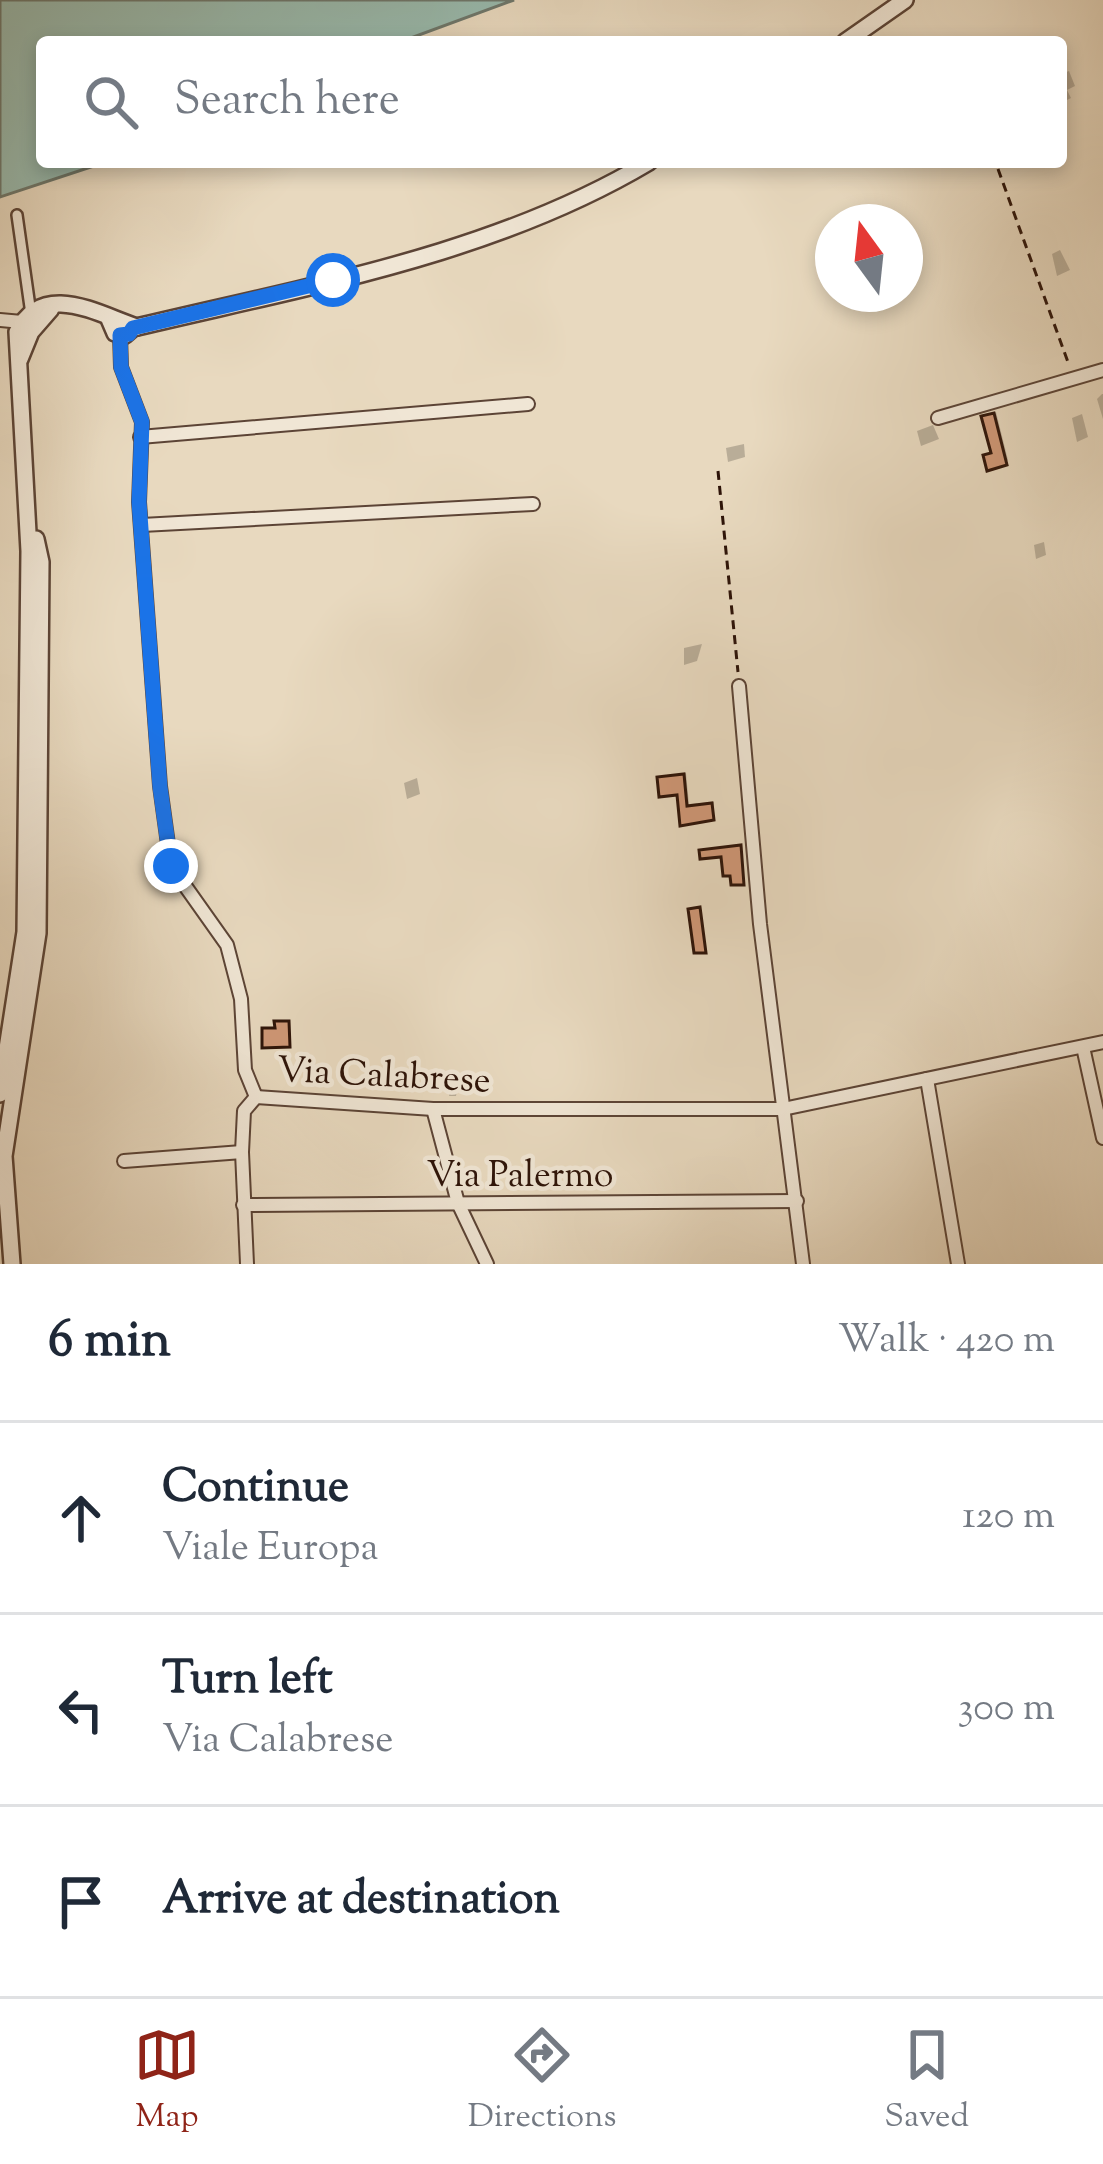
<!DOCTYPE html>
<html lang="en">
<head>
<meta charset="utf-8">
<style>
	:root { --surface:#fff; --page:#f6f6f7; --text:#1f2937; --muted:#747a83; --line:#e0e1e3; --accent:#8f2418 }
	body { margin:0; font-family:"Sorts Mill Goudy",serif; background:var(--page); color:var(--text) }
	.compass { position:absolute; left:815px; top:204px; width:108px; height:108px; border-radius:50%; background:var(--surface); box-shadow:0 6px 18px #0003; rotate:345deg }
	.stop { position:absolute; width:36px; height:36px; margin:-27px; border:9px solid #1a73e8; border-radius:50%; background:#fff }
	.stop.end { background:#1a73e8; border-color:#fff; box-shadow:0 3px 12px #0008 }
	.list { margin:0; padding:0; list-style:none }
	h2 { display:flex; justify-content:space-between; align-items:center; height:156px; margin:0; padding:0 48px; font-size:51px }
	h2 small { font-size:39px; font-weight:400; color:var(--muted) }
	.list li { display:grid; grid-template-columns:78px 1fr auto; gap:36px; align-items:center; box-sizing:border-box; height:192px; padding:0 48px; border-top:3px solid var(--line) }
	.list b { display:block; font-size:45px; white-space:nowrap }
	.list p { margin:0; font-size:39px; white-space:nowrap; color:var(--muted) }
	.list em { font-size:39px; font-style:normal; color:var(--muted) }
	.icon { flex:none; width:66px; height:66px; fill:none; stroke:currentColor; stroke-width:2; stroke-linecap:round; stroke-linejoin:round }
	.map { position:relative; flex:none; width:1103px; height:1264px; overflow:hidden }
	.search { position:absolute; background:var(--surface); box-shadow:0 6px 18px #0003; left:36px; right:36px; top:36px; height:132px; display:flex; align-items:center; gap:30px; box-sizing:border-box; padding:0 42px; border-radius:12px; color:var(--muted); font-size:45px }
	.sheet { height:732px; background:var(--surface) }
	nav { display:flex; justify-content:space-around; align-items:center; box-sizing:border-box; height:168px; border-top:3px solid var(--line); background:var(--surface); font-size:33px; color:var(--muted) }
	nav a { display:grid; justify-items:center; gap:6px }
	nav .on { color:var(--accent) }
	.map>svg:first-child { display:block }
	.water { fill:#98baae; stroke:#6d776c; stroke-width:3 }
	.shadow { fill:#0003 }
	.building { fill:#d09877; stroke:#2d1308; stroke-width:3 }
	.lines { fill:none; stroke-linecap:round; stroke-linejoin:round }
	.pedestrian-casing { stroke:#5c4436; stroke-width:14 }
	.minor-casing { stroke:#5c4436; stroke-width:16 }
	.tertiary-casing { stroke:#5c4436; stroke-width:20 }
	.path { stroke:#2d1308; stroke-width:3; stroke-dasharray:9 6; stroke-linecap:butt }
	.pedestrian { stroke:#f0e6d5; stroke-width:9 }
	.minor { stroke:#f0e6d5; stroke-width:12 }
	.tertiary { stroke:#f0e6d5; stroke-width:15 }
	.route { stroke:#1a73e8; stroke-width:15 }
	.labels { text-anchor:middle; stroke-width:9; stroke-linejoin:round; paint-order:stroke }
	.street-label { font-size:36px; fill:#2d1308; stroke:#f0e6d5 }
</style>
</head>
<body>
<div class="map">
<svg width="1103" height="1264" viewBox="0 0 1103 1264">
	<rect width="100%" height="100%" fill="#e8d9bf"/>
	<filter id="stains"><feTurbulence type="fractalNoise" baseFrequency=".00167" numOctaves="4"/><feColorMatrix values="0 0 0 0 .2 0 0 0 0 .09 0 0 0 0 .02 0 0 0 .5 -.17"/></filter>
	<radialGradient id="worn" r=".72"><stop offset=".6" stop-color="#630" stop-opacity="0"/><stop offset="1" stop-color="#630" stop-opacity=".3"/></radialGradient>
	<polygon class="water" points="0,0 514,0 400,42 42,42 42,162 106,162 0,197"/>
	<g class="shadow">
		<polygon points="1069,71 1075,86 1067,90 1071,98 1061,103 1061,74"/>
		<polygon points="1060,250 1070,270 1057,276 1052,254"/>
		<polygon points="1102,394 1103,394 1103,419 1097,399"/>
		<polygon points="996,412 1008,460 1005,463 987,415"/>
		<polygon points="1082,414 1088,437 1077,442 1072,418"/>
		<polygon points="933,425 939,439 921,446 917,431"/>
		<polygon points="744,444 745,457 728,462 726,448"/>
		<polygon points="1044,542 1046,555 1036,559 1034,545"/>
		<polygon points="702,644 697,661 684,665 684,648"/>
		<polygon points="686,773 689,804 714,802 712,818 683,823 679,792 660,779"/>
		<polygon points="417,778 420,794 407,799 404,783"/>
		<polygon points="452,1084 458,1084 456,1096 449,1096"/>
	</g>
	<g class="building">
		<polygon points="994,413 1007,465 987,471 983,455 991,453 981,416"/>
		<polygon points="684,774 687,806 712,803 714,820 680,826 677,795 659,797 657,777"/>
		<polygon points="741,845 744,885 731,885 730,876 723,876 721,857 700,859 699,850"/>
		<polygon points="700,907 706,953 694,953 688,909"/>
		<polygon points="274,1021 289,1021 290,1047 262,1048 262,1028 275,1028"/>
	</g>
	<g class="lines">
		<g class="pedestrian-casing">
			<polyline id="pedestrian" points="17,215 31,314"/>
		</g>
		<g class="minor-casing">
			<g id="minor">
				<polyline points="0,320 22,322"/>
				<polyline points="120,335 121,367 142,422 139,502 160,786 171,866 227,945 241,999 245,1070 256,1097"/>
				<polyline points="938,418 1103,370"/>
				<polyline points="140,437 528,404"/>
				<polyline points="142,525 533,504"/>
				<polyline points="739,686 760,924 803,1264"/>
				<polyline points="1083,1047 1103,1138"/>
				<polyline points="927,1079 958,1264"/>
				<polyline points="256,1097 433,1109 783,1109 1103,1042"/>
				<polyline points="433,1109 458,1203 487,1264"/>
				<polyline points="124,1161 242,1152"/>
				<polyline points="243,1205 797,1201"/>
				<polyline points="247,1264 242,1152 244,1111 256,1097"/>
			</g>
		</g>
		<g class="tertiary-casing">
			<g id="tertiary">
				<polyline points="845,42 905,0"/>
				<path d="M 109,319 L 115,333 L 125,335 L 133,328 C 308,286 493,255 649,162"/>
				<polyline points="20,359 31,332 51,309"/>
				<path d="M 0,1094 L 25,932 L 29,551 L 17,332 C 43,279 99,315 137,327"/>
				<polyline points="12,1264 4,1156 38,933 41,562 36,539"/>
			</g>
		</g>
		<g class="path">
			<polyline points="998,169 1069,365"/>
			<polyline points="718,471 738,672"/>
		</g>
		<use href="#pedestrian" class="pedestrian"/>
		<use href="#minor" class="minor"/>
		<use href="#tertiary" class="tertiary"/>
	</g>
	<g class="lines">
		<polyline class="route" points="171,866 160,787 139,502 142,422 121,367 120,335 129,334 133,328 333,280"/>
	</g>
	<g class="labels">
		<g class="street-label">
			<text transform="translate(384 1073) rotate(3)" y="13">Via Calabrese</text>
			<text x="520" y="1186">Via Palermo</text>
		</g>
	</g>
	<rect width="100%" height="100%" filter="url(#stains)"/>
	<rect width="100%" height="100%" fill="url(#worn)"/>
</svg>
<svg class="compass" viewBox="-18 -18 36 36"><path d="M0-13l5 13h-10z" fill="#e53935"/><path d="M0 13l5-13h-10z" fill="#747a83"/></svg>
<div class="stop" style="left:333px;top:280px"></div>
<div class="stop end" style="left:171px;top:866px"></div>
<div class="search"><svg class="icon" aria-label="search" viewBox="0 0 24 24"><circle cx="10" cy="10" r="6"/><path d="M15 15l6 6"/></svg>Search here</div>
</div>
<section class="sheet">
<h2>6 min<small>Walk · 420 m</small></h2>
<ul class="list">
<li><svg class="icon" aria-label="ahead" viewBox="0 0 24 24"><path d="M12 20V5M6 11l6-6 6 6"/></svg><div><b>Continue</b><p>Viale Europa</p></div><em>120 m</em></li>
<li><svg class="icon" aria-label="left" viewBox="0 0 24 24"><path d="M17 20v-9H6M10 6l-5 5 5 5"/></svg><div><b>Turn left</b><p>Via Calabrese</p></div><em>300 m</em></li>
<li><svg class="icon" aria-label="arrive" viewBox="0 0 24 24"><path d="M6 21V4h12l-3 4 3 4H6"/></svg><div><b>Arrive at destination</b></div></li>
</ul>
</section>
<nav>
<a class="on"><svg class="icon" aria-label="map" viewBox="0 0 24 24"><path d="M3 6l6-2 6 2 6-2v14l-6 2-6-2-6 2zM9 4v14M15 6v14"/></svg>Map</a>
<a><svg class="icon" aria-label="directions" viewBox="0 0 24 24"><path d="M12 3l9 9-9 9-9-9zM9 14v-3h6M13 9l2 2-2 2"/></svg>Directions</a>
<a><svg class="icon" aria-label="saved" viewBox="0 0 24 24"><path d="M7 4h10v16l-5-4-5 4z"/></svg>Saved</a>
</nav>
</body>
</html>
